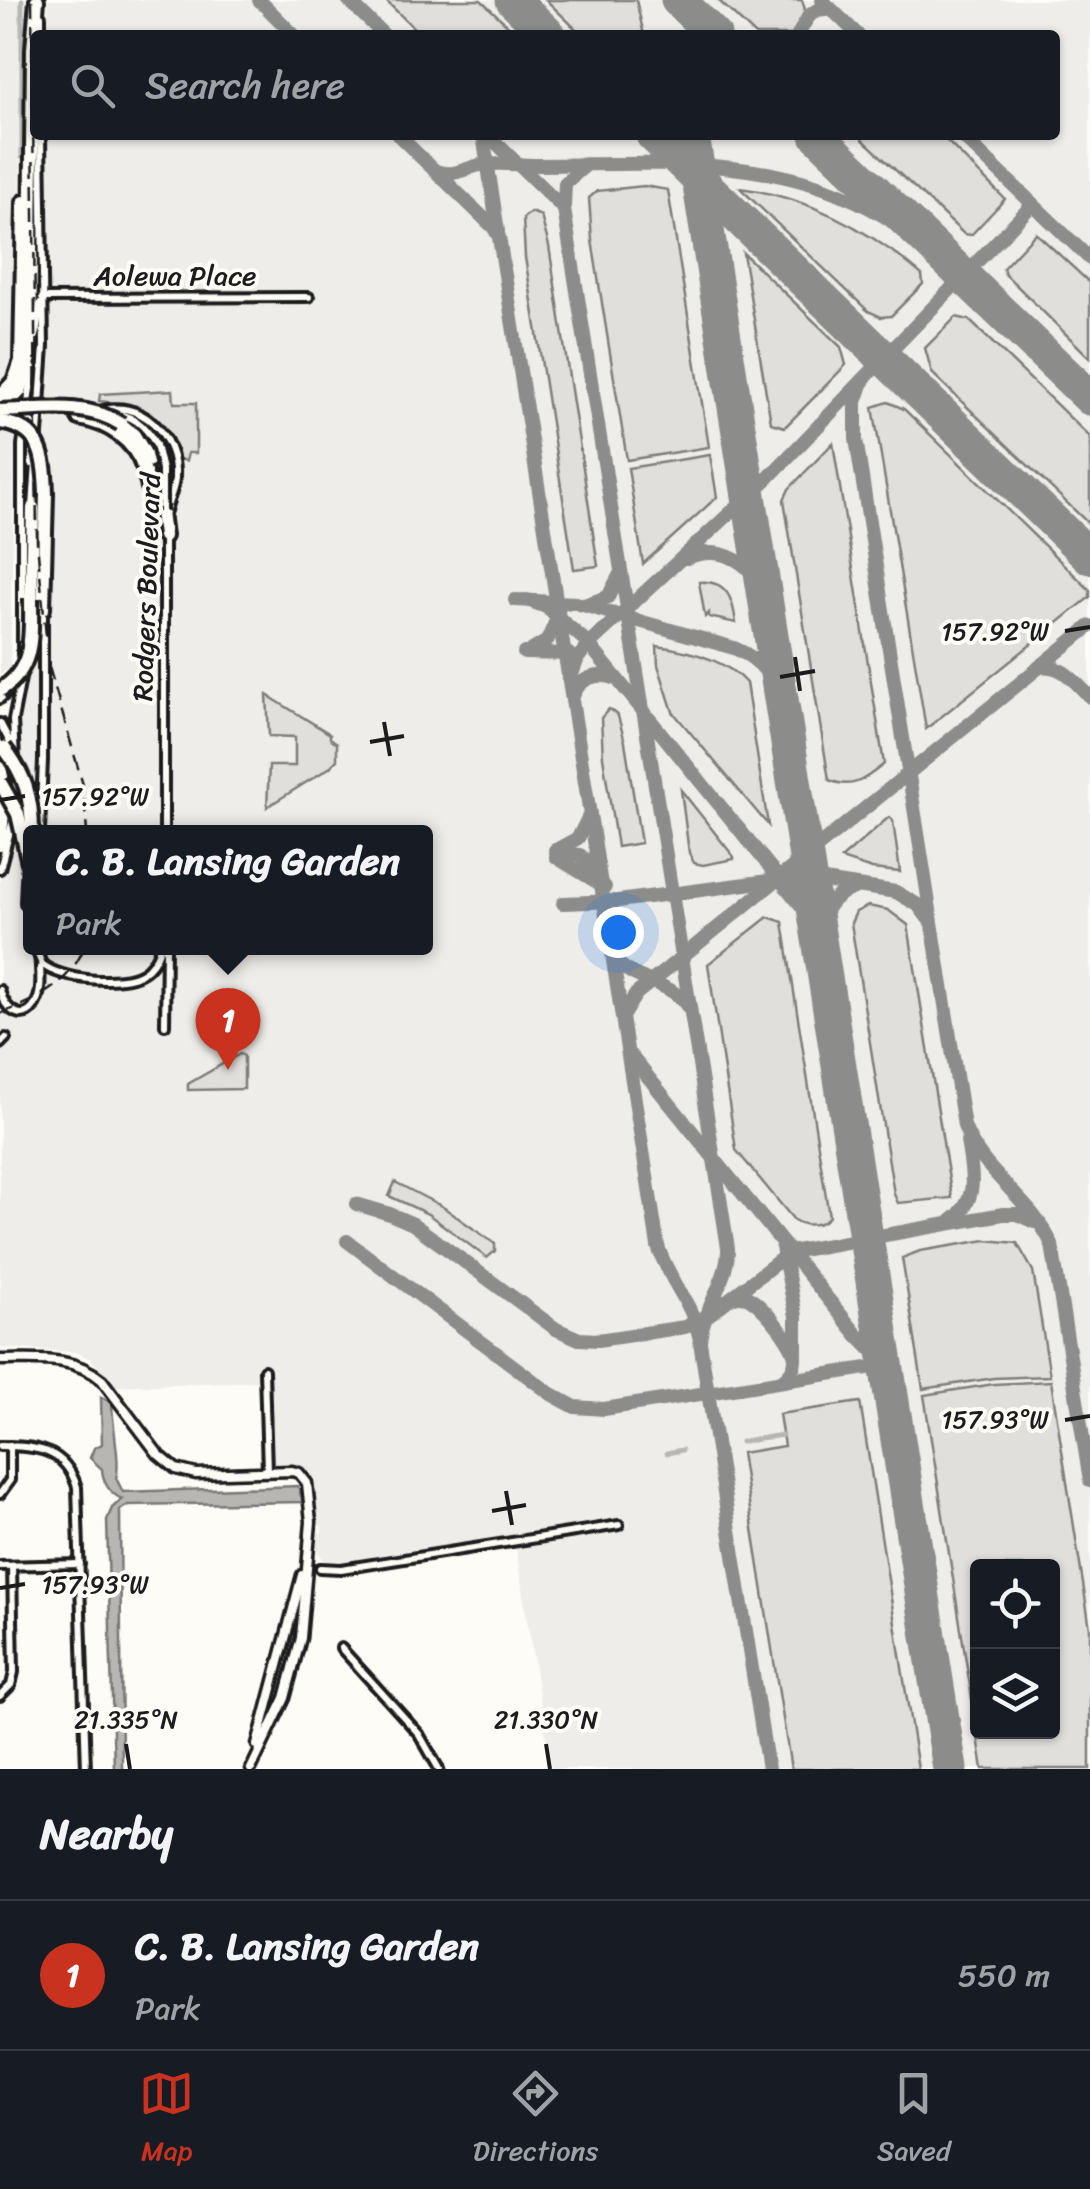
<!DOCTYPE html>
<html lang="en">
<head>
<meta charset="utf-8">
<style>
	:root { --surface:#171b24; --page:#20242c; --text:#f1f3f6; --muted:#9ea1a6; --line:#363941; --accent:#c8321e }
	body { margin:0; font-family:Sriracha,sans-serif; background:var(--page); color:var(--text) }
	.controls { position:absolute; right:30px; bottom:30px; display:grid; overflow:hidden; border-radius:10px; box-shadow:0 2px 8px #0004 }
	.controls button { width:90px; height:90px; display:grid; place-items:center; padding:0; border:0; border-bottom:2px solid var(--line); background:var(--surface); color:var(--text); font:50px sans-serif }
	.you { position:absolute; left:618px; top:932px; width:35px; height:35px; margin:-25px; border:8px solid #fff; border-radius:50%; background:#1a73e8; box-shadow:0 0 0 15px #1a73e833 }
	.badge { display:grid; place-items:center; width:65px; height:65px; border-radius:50%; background:var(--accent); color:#fff; font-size:32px; font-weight:700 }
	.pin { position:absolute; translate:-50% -82px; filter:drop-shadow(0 2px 5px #0008) }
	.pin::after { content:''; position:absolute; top:52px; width:35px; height:30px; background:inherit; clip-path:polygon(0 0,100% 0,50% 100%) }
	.popup { position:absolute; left:23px; top:825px; width:410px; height:130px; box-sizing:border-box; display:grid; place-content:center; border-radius:10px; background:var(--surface); filter:drop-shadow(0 2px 8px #0005); font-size:32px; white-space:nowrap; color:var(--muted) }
	.popup b { font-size:38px; color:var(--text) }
	.popup::after { content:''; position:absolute; left:50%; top:100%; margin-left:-20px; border:20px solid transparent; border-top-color:var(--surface) }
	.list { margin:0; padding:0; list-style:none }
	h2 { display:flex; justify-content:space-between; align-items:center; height:130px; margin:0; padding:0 40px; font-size:42px }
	h2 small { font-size:32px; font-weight:400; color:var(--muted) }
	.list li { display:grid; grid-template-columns:65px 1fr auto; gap:30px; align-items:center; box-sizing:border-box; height:150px; padding:0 40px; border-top:2px solid var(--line) }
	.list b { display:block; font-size:38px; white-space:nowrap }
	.list p { margin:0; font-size:32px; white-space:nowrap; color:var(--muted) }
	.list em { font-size:32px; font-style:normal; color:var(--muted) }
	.icon { flex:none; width:55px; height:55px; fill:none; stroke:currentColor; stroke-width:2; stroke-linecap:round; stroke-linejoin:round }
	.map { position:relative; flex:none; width:1090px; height:1769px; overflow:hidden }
	.search { position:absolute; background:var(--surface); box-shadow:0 2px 8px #0004; left:30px; right:30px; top:30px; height:110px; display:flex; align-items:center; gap:25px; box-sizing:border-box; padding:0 35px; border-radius:10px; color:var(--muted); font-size:38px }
	.sheet { height:280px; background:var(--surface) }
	nav { display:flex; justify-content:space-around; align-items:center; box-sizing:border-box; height:140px; border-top:2px solid var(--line); background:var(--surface); font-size:28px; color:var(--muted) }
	nav a { display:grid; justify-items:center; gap:5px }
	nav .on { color:var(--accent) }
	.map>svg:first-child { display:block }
	.built { fill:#eeede9; fill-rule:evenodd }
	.green { fill:#e0dfdb; stroke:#7e7e7c; stroke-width:2.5; fill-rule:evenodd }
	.water { fill:#b7b6b2; stroke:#797876; stroke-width:2.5 }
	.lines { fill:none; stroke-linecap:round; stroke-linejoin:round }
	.canal { stroke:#b7b6b2; stroke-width:5 }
	.taxiway { stroke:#8c8c8a; stroke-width:14 }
	.runway { stroke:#8c8c8a; stroke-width:35 }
	.minor-casing { stroke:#1c1c1c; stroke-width:14 }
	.tertiary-casing { stroke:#1c1c1c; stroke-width:15 }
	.motorway-casing { stroke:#1c1c1c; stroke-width:20 }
	.minor { stroke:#fdfcf7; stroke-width:6 }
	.tertiary { stroke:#fdfcf7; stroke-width:8 }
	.motorway { stroke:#fdfcf7; stroke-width:12 }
	.rail { stroke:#1c1c1c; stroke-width:2.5; stroke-dasharray:15 8; stroke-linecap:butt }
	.minor-bridge-casing { stroke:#1c1c1c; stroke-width:14; stroke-linecap:butt }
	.motorway-bridge-casing { stroke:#1c1c1c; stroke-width:20; stroke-linecap:butt }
	.minor-bridge { stroke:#fdfcf7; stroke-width:6 }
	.motorway-bridge { stroke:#fdfcf7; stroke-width:12 }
	.ticks { fill:none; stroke:#1c1c1c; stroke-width:4 }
	.labels { text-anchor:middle; stroke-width:8; stroke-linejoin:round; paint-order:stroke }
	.street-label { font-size:28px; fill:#1c1c1c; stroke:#fdfcf7 }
	.ticks-label { font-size:25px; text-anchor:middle; fill:#1c1c1c; stroke:#fdfcf7; stroke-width:8; stroke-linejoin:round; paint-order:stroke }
</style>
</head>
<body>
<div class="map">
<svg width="1090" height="1769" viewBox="0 0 1090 1769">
	<rect width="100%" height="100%" fill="#fdfcf7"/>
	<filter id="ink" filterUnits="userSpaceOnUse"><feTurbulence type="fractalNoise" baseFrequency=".01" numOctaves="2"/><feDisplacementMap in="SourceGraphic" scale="20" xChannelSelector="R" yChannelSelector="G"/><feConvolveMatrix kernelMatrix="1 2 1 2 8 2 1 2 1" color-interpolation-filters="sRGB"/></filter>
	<g filter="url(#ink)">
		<g class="built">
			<polygon points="0,0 24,0 10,668 0,674"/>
			<path d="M 48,0 L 1090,0 L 1090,1769 L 551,1769 L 514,1537 L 381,1558 L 380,1556 L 326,1563 L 317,1551 L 318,1533 L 322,1533 L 322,1527 L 318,1524 L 309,1479 L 298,1469 L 260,1462 L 260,1381 L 115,1386 L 91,1359 L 75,1352 L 0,1348 L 0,766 L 17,661 L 17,444 L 47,386 L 47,135 L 1055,135 L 1055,35 L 48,35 ZM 31,832 L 426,832 L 426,948 L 31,948 ZM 978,1566 L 1052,1566 L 1052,1732 L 978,1732 Z"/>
		</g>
		<g class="green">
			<polygon points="385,0 481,0 518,35 421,35"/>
			<polygon points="546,0 636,0 644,35 582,35"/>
			<polygon points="718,0 802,0 805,10 793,35 755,35"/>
			<polygon points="858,135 941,135 1005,199 971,235 964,234"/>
			<polygon points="644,186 668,190 709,447 627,460 592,240 589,198 597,191"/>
			<path d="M 740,188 C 809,197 870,230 922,275 L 923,284 L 891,316 L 881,317 L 868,311 Z"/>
			<polygon points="531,212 541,216 549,246 598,566 574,569 525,257 523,218"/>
			<polygon points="1036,233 1090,283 1090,358 1005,274 1003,268"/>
			<polygon points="743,253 841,347 846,365 785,427 771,423"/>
			<polygon points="956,317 969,320 1090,437 1090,525 932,373 925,348"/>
			<path d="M 173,390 L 174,403 L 196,403 L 196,453 L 188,453 L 186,461 L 179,459 C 167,412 143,405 99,401 L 100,394 Z"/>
			<polygon points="888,402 904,409 1090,590 1090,597 926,729 873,407"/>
			<path d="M 833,443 L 884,764 C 865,779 853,790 829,780 L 784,500 L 789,489 Z"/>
			<polygon points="710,455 717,497 643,564 628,468"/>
			<path d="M 699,582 C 728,580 733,600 736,623 L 709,617 L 709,613 L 705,617 Z"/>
			<path d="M 657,646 C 687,650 725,659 746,683 L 768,825 L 673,712 L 658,665 Z"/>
			<polygon points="267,695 330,734 330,738 337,743 337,760 329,768 267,807 269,766 295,766 295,737 269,736"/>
			<polygon points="609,709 618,716 625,742 641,843 617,847 603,757 601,718"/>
			<polygon points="681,790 734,857 734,859 703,865 694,863 689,853"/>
			<polygon points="889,817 893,821 900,872 872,869 841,859"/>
			<polygon points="868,906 888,910 908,925 952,1198 898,1203 894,1194 851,923 856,912"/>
			<path d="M 768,917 L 783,922 L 829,1216 C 823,1226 804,1227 794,1220 L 736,1150 L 708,964 Z"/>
			<polygon points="240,1054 244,1056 244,1089 188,1090 188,1084"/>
			<polygon points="395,1182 443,1207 495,1244 495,1251 487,1258 428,1214 389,1196"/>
			<polygon points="986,1240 1017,1243 1033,1271 1050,1376 994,1378 923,1389 902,1258 920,1251"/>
			<path d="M 1051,1381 L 1090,1628 L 1090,1769 L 983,1769 L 924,1395 L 994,1384 ZM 1052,1566 L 1052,1732 L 978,1732 L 978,1566 Z"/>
			<polygon points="860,1402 918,1769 791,1769 741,1453 784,1446 779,1414"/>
		</g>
		<path class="water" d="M 101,1397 L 112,1403 C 112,1423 121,1464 116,1478 L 123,1492 L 298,1486 L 303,1502 L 128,1505 L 120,1510 L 122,1769 L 114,1769 L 107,1520 L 112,1508 L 122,1499 C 109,1493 103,1483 102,1469 L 90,1458 L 94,1448 L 102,1444 Z"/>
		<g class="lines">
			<g class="canal">
				<polyline points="22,157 22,0"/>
				<polyline points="741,1442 782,1435"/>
				<polyline points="667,1453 682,1450"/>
			</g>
			<g class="taxiway">
				<polyline points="259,0 294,35"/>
				<polyline points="348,0 384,35"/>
				<polyline points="822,0 858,35"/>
				<path d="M 798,35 C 807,19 812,4 833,11"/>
				<path d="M 398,135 L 494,228 L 499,237 L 658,1246 C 667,1278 693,1304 699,1336"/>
				<polyline points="483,135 498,231"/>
				<path d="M 488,135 L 564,209 L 728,1248 C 729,1281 702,1309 700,1342 L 768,1769"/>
				<polyline points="961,135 1090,259"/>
				<path d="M 436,171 C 453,177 464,169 480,165 C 497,162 517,165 534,165 C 642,165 757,153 858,202 C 893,219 923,242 953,266"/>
				<polyline points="564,208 565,183 586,165"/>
				<path d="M 864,379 L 856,402 L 856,439 L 964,1126 C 981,1173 1033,1200 1052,1245 L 1090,1481"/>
				<path d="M 687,558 C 723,543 755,564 765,599"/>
				<path d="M 515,600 L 576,603 L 734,648 C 763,660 775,680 783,709"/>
				<polyline points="527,600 546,607 587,642 804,909 814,925 820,947"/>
				<polyline points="587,604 608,597 620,574"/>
				<polyline points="529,652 547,641 558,616"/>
				<polyline points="524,653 569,654"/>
				<path d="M 1039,667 C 1062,663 1075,682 1090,697"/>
				<polyline points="571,677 578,658 589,644 769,477 1033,204"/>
				<path d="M 572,700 C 577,678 597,671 617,679"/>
				<polyline points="558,849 578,838 589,816"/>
				<polyline points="555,850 580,855 597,870"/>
				<polyline points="556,857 605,887"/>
				<polyline points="563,903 618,901 798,877 896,892 918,905 931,922"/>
				<path d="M 821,936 C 822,912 830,896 854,888"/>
				<path d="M 615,959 C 634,984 670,979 687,1006"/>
				<polyline points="623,1015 636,994 1090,626"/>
				<polyline points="631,1056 858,1336 886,1365"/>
				<polyline points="356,1204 390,1214 413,1224 556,1329 579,1339 598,1340 685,1327 710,1314 790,1252 1003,1214 1017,1214 1034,1222"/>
				<path d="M 951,1221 C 980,1200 972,1173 967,1141"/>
				<polyline points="347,1241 551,1394 575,1407 604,1409 886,1365"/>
				<polyline points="782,1247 796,1316 796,1354"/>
				<path d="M 731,1298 C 738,1296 738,1295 746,1297 C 760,1301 796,1345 795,1360 C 795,1369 789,1375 783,1380"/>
			</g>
			<g class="runway">
				<polyline points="513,0 549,35"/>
				<polyline points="678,0 714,35"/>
				<polyline points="653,135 1090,557"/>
				<polyline points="692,135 950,1769"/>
				<polyline points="817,135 1090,398"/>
			</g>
			<g class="minor-casing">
				<g id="minor">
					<polyline points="41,16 41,35"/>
					<polyline points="42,298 309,297"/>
					<polyline points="36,336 40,304"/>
					<path d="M 97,412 C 140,396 178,436 175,479 C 174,490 168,501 166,511"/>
					<path d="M 108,413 C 132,414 145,424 156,445"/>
					<polyline points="26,414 32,424 32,464"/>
					<polyline points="33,507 44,346 41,135"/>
					<polyline points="22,655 22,445 33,368"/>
					<polyline points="0,699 19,682"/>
					<polyline points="0,723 12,746"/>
					<polyline points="15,759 13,720 22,673"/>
					<polyline points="40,832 43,760 43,609"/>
					<polyline points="164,832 164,534"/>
					<polyline points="0,869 14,816 17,776"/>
					<polyline points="28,904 31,921"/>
					<path d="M 42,964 C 60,980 121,986 142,973 C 151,968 157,957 160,948"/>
					<path d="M 0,990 C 5,1013 28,1026 38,998 C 43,984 39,962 39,948"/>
					<polyline points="165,1025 166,948"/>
					<polyline points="0,1044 6,1038"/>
					<polyline points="264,1370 267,1471"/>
					<path d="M 0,1446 C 35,1446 65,1448 77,1487 L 86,1769"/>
					<polyline points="0,1494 10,1480 10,1446"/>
					<polyline points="0,1566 80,1564"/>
					<polyline points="320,1568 341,1569 619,1525"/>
					<polyline points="341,1648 419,1734 439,1769"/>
					<polyline points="0,1696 11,1685 14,1672 12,1566"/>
				</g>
			</g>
			<g class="tertiary-casing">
				<g id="tertiary">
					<path d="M 0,1360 C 36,1360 73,1355 102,1380 L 158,1454 L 176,1469 L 196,1474 L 292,1471 L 299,1473 L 307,1483 L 311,1522 L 301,1638 L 285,1698 L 251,1769"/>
					<polyline points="257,1745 302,1575"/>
				</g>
			</g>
			<g class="motorway-casing">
				<g id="motorway">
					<polyline points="0,396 14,381 21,361 24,202"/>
					<polyline points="0,411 20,391 30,358 33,49 37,0"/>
					<path d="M 79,418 C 108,423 134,439 144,469 C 149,485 150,500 162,512"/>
					<polyline points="121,424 134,435 149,460"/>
					<polyline points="160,504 164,536"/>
					<polyline points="31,598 33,508"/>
					<polyline points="43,609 46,494"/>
					<polyline points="0,768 5,790 0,845"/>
					<polyline points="28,903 30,856"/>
				</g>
			</g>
			<use href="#minor" class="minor"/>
			<use href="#tertiary" class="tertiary"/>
			<use href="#motorway" class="motorway"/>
			<g class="rail">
				<polyline points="32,0 37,542 49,667 83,785 87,832"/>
				<path d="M 0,1014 C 37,999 68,986 84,948"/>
			</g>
			<g class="minor-bridge-casing">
				<g id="minor-bridge">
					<polyline points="156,445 162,470 162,512"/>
					<polyline points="35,948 42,964"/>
				</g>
			</g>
			<g class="motorway-bridge-casing">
				<g id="motorway-bridge">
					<path d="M 0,411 C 40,410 86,401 121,424"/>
					<path d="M 0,422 C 42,427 45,458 46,494"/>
					<path d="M 0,690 C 35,669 31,635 31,598"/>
					<path d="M 4,748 C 25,774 32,799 32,832"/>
					<polyline points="0,782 18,814 29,863"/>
				</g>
			</g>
			<use href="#minor-bridge" class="minor-bridge"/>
			<use href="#motorway-bridge" class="motorway-bridge"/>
		</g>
	</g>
	<path class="ticks" d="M 1065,631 L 1090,627M 795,657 L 800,691M 780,677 L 815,671M 384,722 L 390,756M 370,742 L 404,736M 0,800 L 25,796M 1065,1420 L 1090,1416M 506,1491 L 512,1525M 492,1511 L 526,1505M 0,1588 L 25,1584M 126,1744 L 130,1769M 546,1744 L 550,1769"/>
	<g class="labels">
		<g class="street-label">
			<text x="175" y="285">Aolewa Place</text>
			<text transform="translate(146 587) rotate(-88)" y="10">Rodgers Boulevard</text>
		</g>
	</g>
	<g class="ticks-label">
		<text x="995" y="640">157.92°W</text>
		<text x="95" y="805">157.92°W</text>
		<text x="995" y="1428">157.93°W</text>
		<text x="95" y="1593">157.93°W</text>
		<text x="126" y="1728">21.335°N</text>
		<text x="546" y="1728">21.330°N</text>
	</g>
</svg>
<div class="controls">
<button><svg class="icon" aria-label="locate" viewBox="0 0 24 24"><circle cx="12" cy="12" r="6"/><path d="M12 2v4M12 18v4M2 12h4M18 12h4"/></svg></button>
<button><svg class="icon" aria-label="layers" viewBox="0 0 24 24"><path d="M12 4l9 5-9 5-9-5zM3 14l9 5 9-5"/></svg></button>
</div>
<div class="you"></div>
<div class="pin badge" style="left:228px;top:1070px">1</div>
<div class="popup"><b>C. B. Lansing Garden</b>Park</div>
<div class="search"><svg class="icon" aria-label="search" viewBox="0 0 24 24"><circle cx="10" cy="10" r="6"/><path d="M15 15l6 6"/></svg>Search here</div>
</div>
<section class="sheet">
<h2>Nearby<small></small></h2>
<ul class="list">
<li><span class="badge">1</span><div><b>C. B. Lansing Garden</b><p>Park</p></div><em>550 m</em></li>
</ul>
</section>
<nav>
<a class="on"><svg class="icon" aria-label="map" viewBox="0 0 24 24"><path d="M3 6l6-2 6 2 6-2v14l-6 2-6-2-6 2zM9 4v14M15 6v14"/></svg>Map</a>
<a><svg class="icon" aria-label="directions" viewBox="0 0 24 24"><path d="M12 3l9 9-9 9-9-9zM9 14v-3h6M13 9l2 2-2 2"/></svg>Directions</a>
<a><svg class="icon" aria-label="saved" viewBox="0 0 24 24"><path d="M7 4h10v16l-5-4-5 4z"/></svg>Saved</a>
</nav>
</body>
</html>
